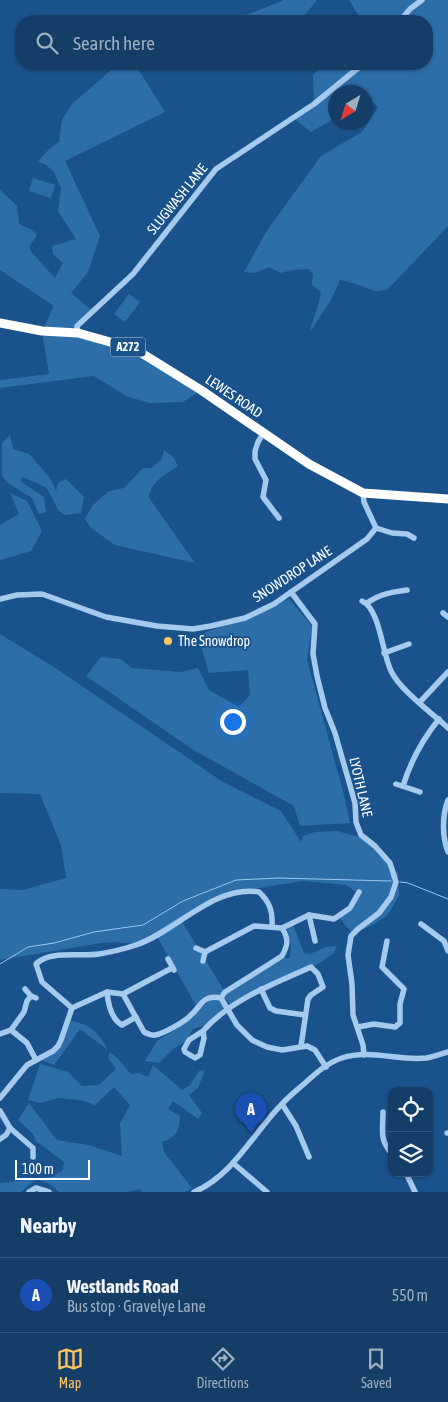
<!DOCTYPE html>
<html lang="en">
<head>
<meta charset="utf-8">
<style>
	:root { --surface:#143e68; --page:#1d456e; --text:#f1f3f6; --muted:#9daec0; --line:#33577c; --accent:#ffc660 }
	body { margin:0; font-family:"Asap Condensed",sans-serif; background:var(--page); color:var(--text) }
	.controls { position:absolute; right:15px; bottom:15px; display:grid; overflow:hidden; border-radius:10px; box-shadow:0 1px 4px #0004 }
	.controls button { width:45px; height:45px; display:grid; place-items:center; padding:0; border:0; border-bottom:1px solid var(--line); background:var(--surface); color:var(--text); font:25px sans-serif }
	.compass { position:absolute; left:328px; top:85px; width:45px; height:45px; border-radius:50%; background:var(--surface); box-shadow:0 1px 4px #0004; rotate:218deg }
	.scale { position:absolute; left:15px; bottom:12px; width:75px; box-sizing:border-box; padding-left:5px; border:2px solid #fff; border-top:0; font-size:14px; line-height:18px; white-space:nowrap; color:#fff; -webkit-text-stroke:4px #1a538b; paint-order:stroke }
	.you { position:absolute; left:232px; top:721px; width:18px; height:18px; margin:-12px; border:4px solid #fff; border-radius:50%; background:#1a73e8; box-shadow:0 0 0 8px #1a73e833 }
	.badge { display:grid; place-items:center; width:32px; height:32px; border-radius:50%; background:var(--accent); color:#fff; font-size:16px; font-weight:700 }
	.pin { position:absolute; translate:-50% -41px; filter:drop-shadow(0 1px 2px #0008) }
	.pin::after { content:''; position:absolute; top:26px; width:18px; height:15px; background:inherit; clip-path:polygon(0 0,100% 0,50% 100%) }
	.list { margin:0; padding:0; list-style:none }
	h2 { display:flex; justify-content:space-between; align-items:center; height:65px; margin:0; padding:0 20px; font-size:21px }
	h2 small { font-size:16px; font-weight:400; color:var(--muted) }
	.list li { display:grid; grid-template-columns:32px 1fr auto; gap:15px; align-items:center; box-sizing:border-box; height:75px; padding:0 20px; border-top:1px solid var(--line) }
	.list b { display:block; font-size:19px; white-space:nowrap }
	.list p { margin:0; font-size:16px; white-space:nowrap; color:var(--muted) }
	.list em { font-size:16px; font-style:normal; color:var(--muted) }
	.icon { flex:none; width:28px; height:28px; fill:none; stroke:currentColor; stroke-width:2; stroke-linecap:round; stroke-linejoin:round }
	.map { position:relative; flex:none; width:448px; height:1192px; overflow:hidden }
	.search { position:absolute; background:var(--surface); box-shadow:0 1px 4px #0004; left:15px; right:15px; top:15px; height:55px; display:flex; align-items:center; gap:12px; box-sizing:border-box; padding:0 18px; border-radius:20px; color:var(--muted); font-size:19px }
	.sheet { height:140px; background:var(--surface) }
	nav { display:flex; justify-content:space-around; align-items:center; box-sizing:border-box; height:70px; border-top:1px solid var(--line); background:var(--surface); font-size:14px; color:var(--muted) }
	nav a { display:grid; justify-items:center; gap:2px }
	nav .on { color:var(--accent) }
	.map>svg:first-child { display:block }
	.green { fill:#2d6ea9 }
	.lines { fill:none; stroke-linecap:round; stroke-linejoin:round }
	.stream { stroke:#97c6f0; stroke-width:1 }
	.minor { stroke:#a4caed; stroke-width:5.5 }
	.highway { stroke:#fff; stroke-width:9 }
	.poi-dot { fill:#ffc660; stroke:#1a538b; stroke-width:2 }
	.labels { text-anchor:middle; stroke-width:4; stroke-linejoin:round; paint-order:stroke }
	.shield { fill:#1a538b; stroke:#bacbdc; stroke-width:1 }
	.shield-label { font-size:12px; font-weight:bold; fill:#fff }
	.street-label { font-size:14px; fill:#fff; stroke:#1a538b }
	.poi-label { font-size:14px; fill:#fff; stroke:#1a538b; text-anchor:start }
</style>
</head>
<body>
<div class="map">
<svg width="448" height="1192" viewBox="0 0 448 1192">
	<rect width="100%" height="100%" fill="#1a538b"/>
	<g class="green">
		<polygon points="282,0 317,0 300,21 248,21 246,15 282,1"/>
		<path d="M 349,0 L 448,0 L 448,226 L 388,289 C 373,294 370,288 356,284 C 351,282 345,281 340,280 L 331,300 L 310,332 C 313,318 319,306 321,292 L 312,285 L 313,274 L 309,269 L 292,270 L 281,273 L 269,267 L 255,273 L 244,272 L 266,232 L 321,156 L 362,132 L 378,107 L 366,96 L 366,92 L 336,92 L 335,118 L 311,132 L 293,118 L 314,104 L 313,75 L 323,64 L 427,64 L 427,21 L 362,21 Z"/>
		<polygon points="118,64 135,64 165,112 65,161 100,236 88,272 71,293 93,311 77,326 78,333 135,349 201,390 183,402 149,403 126,396 94,376 0,388 0,380 49,374 42,331 54,306 0,270 0,190 17,206 19,224 32,230 37,235 29,247 32,253 55,278 63,263 53,254 52,246 76,239 58,211 61,188 54,172 45,164 38,162 48,150 59,142 62,120 71,105"/>
		<polygon points="33,178 55,185 51,198 29,191"/>
		<polygon points="129,294 140,302 125,322 114,314"/>
		<polygon points="10,435 13,449 29,454 50,478 56,491 58,483 66,479 84,497 81,513 65,515 58,510 47,488 23,477 20,481 44,497 46,512 39,514 32,498 9,484 2,476 2,443"/>
		<path d="M 164,450 L 174,458 L 178,466 C 165,475 150,482 149,498 L 195,563 L 115,545 L 91,528 L 85,519 L 93,505 L 109,491 L 124,488 L 143,468 L 152,468 L 162,459 Z"/>
		<polygon points="10,493 27,501 42,531 31,551 0,560 0,525 19,514"/>
		<polygon points="289,599 312,626 307,660 344,795 350,823 300,826 294,806 192,749 86,676 101,657 121,659 131,668 181,672 198,668 209,690 239,707 250,695 248,670 209,673 198,635 255,615"/>
		<polygon points="0,634 57,669 223,782 281,811 301,842 303,836 315,832 337,831 366,839 398,873 399,896 387,916 367,928 351,932 339,917 359,894 346,885 303,881 240,891 224,896 181,920 225,992 214,997 220,999 225,1007 203,1026 193,1029 186,1041 173,1049 159,1063 145,1061 157,1041 193,1018 198,1009 209,1001 197,1007 156,935 140,944 114,942 101,943 0,960 0,889 23,890 66,878 61,845 40,794 0,793"/>
		<polygon points="293,925 304,953 310,954 326,947 337,946 334,953 315,966 295,972 233,1004 230,1004 225,998 227,993 282,959 290,958 291,945 287,928"/>
		<path d="M 70,1021 C 90,1024 99,1032 108,1050 L 80,1029 L 54,1065 L 42,1060 C 58,1050 66,1040 70,1021 Z"/>
		<path d="M 110,1052 L 119,1060 L 131,1074 L 139,1073 L 148,1077 L 153,1065 L 182,1090 L 190,1085 L 199,1071 L 205,1070 L 198,1088 L 189,1095 L 202,1113 L 198,1119 L 173,1101 L 168,1109 L 180,1116 C 179,1131 177,1137 162,1142 L 164,1152 L 192,1188 L 185,1192 L 142,1192 L 140,1189 L 126,1192 L 59,1192 L 48,1183 L 36,1179 L 21,1192 L 0,1192 L 0,1183 L 52,1177 L 63,1170 L 64,1162 L 36,1141 L 33,1134 L 18,1120 L 29,1103 L 57,1140 L 88,1145 L 122,1156 L 120,1123 L 121,1122 L 130,1105 L 114,1087 L 95,1105 L 81,1100 L 58,1098 L 40,1103 L 28,1100 L 40,1064 L 68,1072 L 82,1086 L 99,1085 L 116,1069 L 108,1058 Z"/>
	</g>
	<g class="lines">
		<g class="stream">
			<polyline points="400,882 408,883 448,899"/>
			<polyline points="0,964 28,947 54,943 94,932 143,925 183,901 236,880 279,878 391,881"/>
		</g>
		<g class="minor">
			<polyline points="400,21 410,9 422,0"/>
			<polyline points="78,333 77,326 133,274 216,169 314,104 363,64"/>
			<polyline points="264,432 258,442 255,451 255,459 266,480 263,497 279,518"/>
			<polyline points="376,528 392,533 407,534 414,538"/>
			<polyline points="291,592 315,624 313,654 317,676 325,708 335,733 355,803 356,822 361,835 375,846 390,863 396,882 391,897 379,913 358,929 351,936 348,955 352,984 353,1015 363,1045 364,1055"/>
			<polyline points="0,599 17,595 42,594 106,617 157,626 193,629 211,626 245,618 274,604 367,539 376,528 364,502 363,493"/>
			<path d="M 362,601 C 380,609 382,653 391,671 C 400,690 432,713 448,728"/>
			<path d="M 367,603 C 380,594 392,592 407,590"/>
			<polyline points="443,613 448,617"/>
			<polyline points="384,653 409,644"/>
			<polyline points="420,702 448,672"/>
			<polyline points="396,784 420,792"/>
			<path d="M 403,786 C 411,760 422,740 439,719"/>
			<path d="M 448,800 C 442,815 442,837 448,852"/>
			<polyline points="309,915 315,941"/>
			<polyline points="421,924 444,941 448,951"/>
			<polyline points="282,928 309,915 334,919 350,908 359,892"/>
			<polyline points="196,948 205,952 203,961"/>
			<polyline points="205,952 254,926 282,928"/>
			<polyline points="168,959 174,970"/>
			<polyline points="25,989 31,996 36,998"/>
			<polyline points="261,989 270,1008 276,1011 305,1015"/>
			<path d="M 107,992 C 108,1003 111,1019 122,1025 L 136,1017"/>
			<polyline points="123,994 172,968"/>
			<path d="M 221,998 L 225,992 L 282,956 C 288,945 289,939 282,928"/>
			<path d="M 72,1008 L 42,982 L 36,964 C 50,950 80,957 99,954 C 111,952 124,949 136,945 C 175,932 215,884 259,892 C 270,902 273,912 272,927"/>
			<polyline points="358,1027 374,1024 395,1027 400,1023 400,1004 404,989 382,967 387,941"/>
			<polyline points="11,1030 24,1012 27,1001 31,996"/>
			<path d="M 203,1031 L 189,1040 L 184,1049 L 185,1052 L 195,1058 L 200,1055 L 204,1038 L 203,1031 C 230,1000 273,984 311,967 L 318,974 L 323,987 L 311,995 L 308,999 L 301,1046"/>
			<polyline points="0,1034 11,1030 27,1043 36,1060"/>
			<path d="M 0,1098 L 27,1065 L 53,1051 L 58,1046 L 61,1040 L 72,1008 L 107,992 L 123,994 L 144,1032 C 148,1034 151,1036 155,1035 C 163,1034 184,1022 190,1016 C 201,1007 202,994 221,998 L 237,1025 L 252,1040 L 267,1047 L 282,1050 L 307,1046 L 315,1050 L 326,1067"/>
			<polyline points="282,1104 296,1126 309,1157"/>
			<polyline points="0,1111 10,1128 33,1148 33,1157"/>
			<path d="M 383,1112 C 383,1131 379,1139 392,1154"/>
			<polyline points="447,1133 448,1133"/>
			<polyline points="0,1139 6,1135 10,1128"/>
			<polyline points="233,1163 267,1192"/>
			<polyline points="406,1173 415,1192"/>
			<polyline points="29,1192 36,1188 49,1192"/>
			<path d="M 194,1192 C 234,1175 253,1133 282,1104 C 289,1096 297,1090 305,1083 C 316,1073 327,1063 342,1058 C 370,1049 398,1061 426,1058 C 433,1057 441,1054 448,1052"/>
		</g>
		<polyline class="highway" points="0,323 42,331 78,333 135,349 201,390 309,464 363,493 448,499"/>
	</g>
	<circle class="poi-dot" cx="168" cy="641" r="5"/>
	<g class="labels">
		<rect class="shield" x="110.5" y="337.5" width="35" height="19" rx="4"/>
		<g class="shield-label">
			<text x="128" y="351">A272</text>
		</g>
		<g class="street-label">
			<text transform="translate(177 199) rotate(-51)" y="5">SLUGWASH LANE</text>
			<text transform="translate(234 396) rotate(34)" y="5">LEWES ROAD</text>
			<text transform="translate(292 574) rotate(-33)" y="5">SNOWDROP LANE</text>
			<text transform="translate(361 787) rotate(77)" y="5">LYOTH LANE</text>
		</g>
		<g class="poi-label">
			<text x="178" y="646">The Snowdrop</text>
		</g>
	</g>
</svg>
<div class="controls">
<button><svg class="icon" aria-label="locate" viewBox="0 0 24 24"><circle cx="12" cy="12" r="6"/><path d="M12 2v4M12 18v4M2 12h4M18 12h4"/></svg></button>
<button><svg class="icon" aria-label="layers" viewBox="0 0 24 24"><path d="M12 4l9 5-9 5-9-5zM3 14l9 5 9-5"/></svg></button>
</div>
<svg class="compass" viewBox="-18 -18 36 36"><path d="M0-13l5 13h-10z" fill="#e53935"/><path d="M0 13l5-13h-10z" fill="#9daec0"/></svg>
<div class="scale">100 m</div>
<div class="you"></div>
<div class="pin badge" style="left:251px;top:1134px;background:#1a4fb4">A</div>
<div class="search"><svg class="icon" aria-label="search" viewBox="0 0 24 24"><circle cx="10" cy="10" r="6"/><path d="M15 15l6 6"/></svg>Search here</div>
</div>
<section class="sheet">
<h2>Nearby<small></small></h2>
<ul class="list">
<li><span class="badge" style="background:#1a4fb4">A</span><div><b>Westlands Road</b><p>Bus stop · Gravelye Lane</p></div><em>550 m</em></li>
</ul>
</section>
<nav>
<a class="on"><svg class="icon" aria-label="map" viewBox="0 0 24 24"><path d="M3 6l6-2 6 2 6-2v14l-6 2-6-2-6 2zM9 4v14M15 6v14"/></svg>Map</a>
<a><svg class="icon" aria-label="directions" viewBox="0 0 24 24"><path d="M12 3l9 9-9 9-9-9zM9 14v-3h6M13 9l2 2-2 2"/></svg>Directions</a>
<a><svg class="icon" aria-label="saved" viewBox="0 0 24 24"><path d="M7 4h10v16l-5-4-5 4z"/></svg>Saved</a>
</nav>
</body>
</html>
